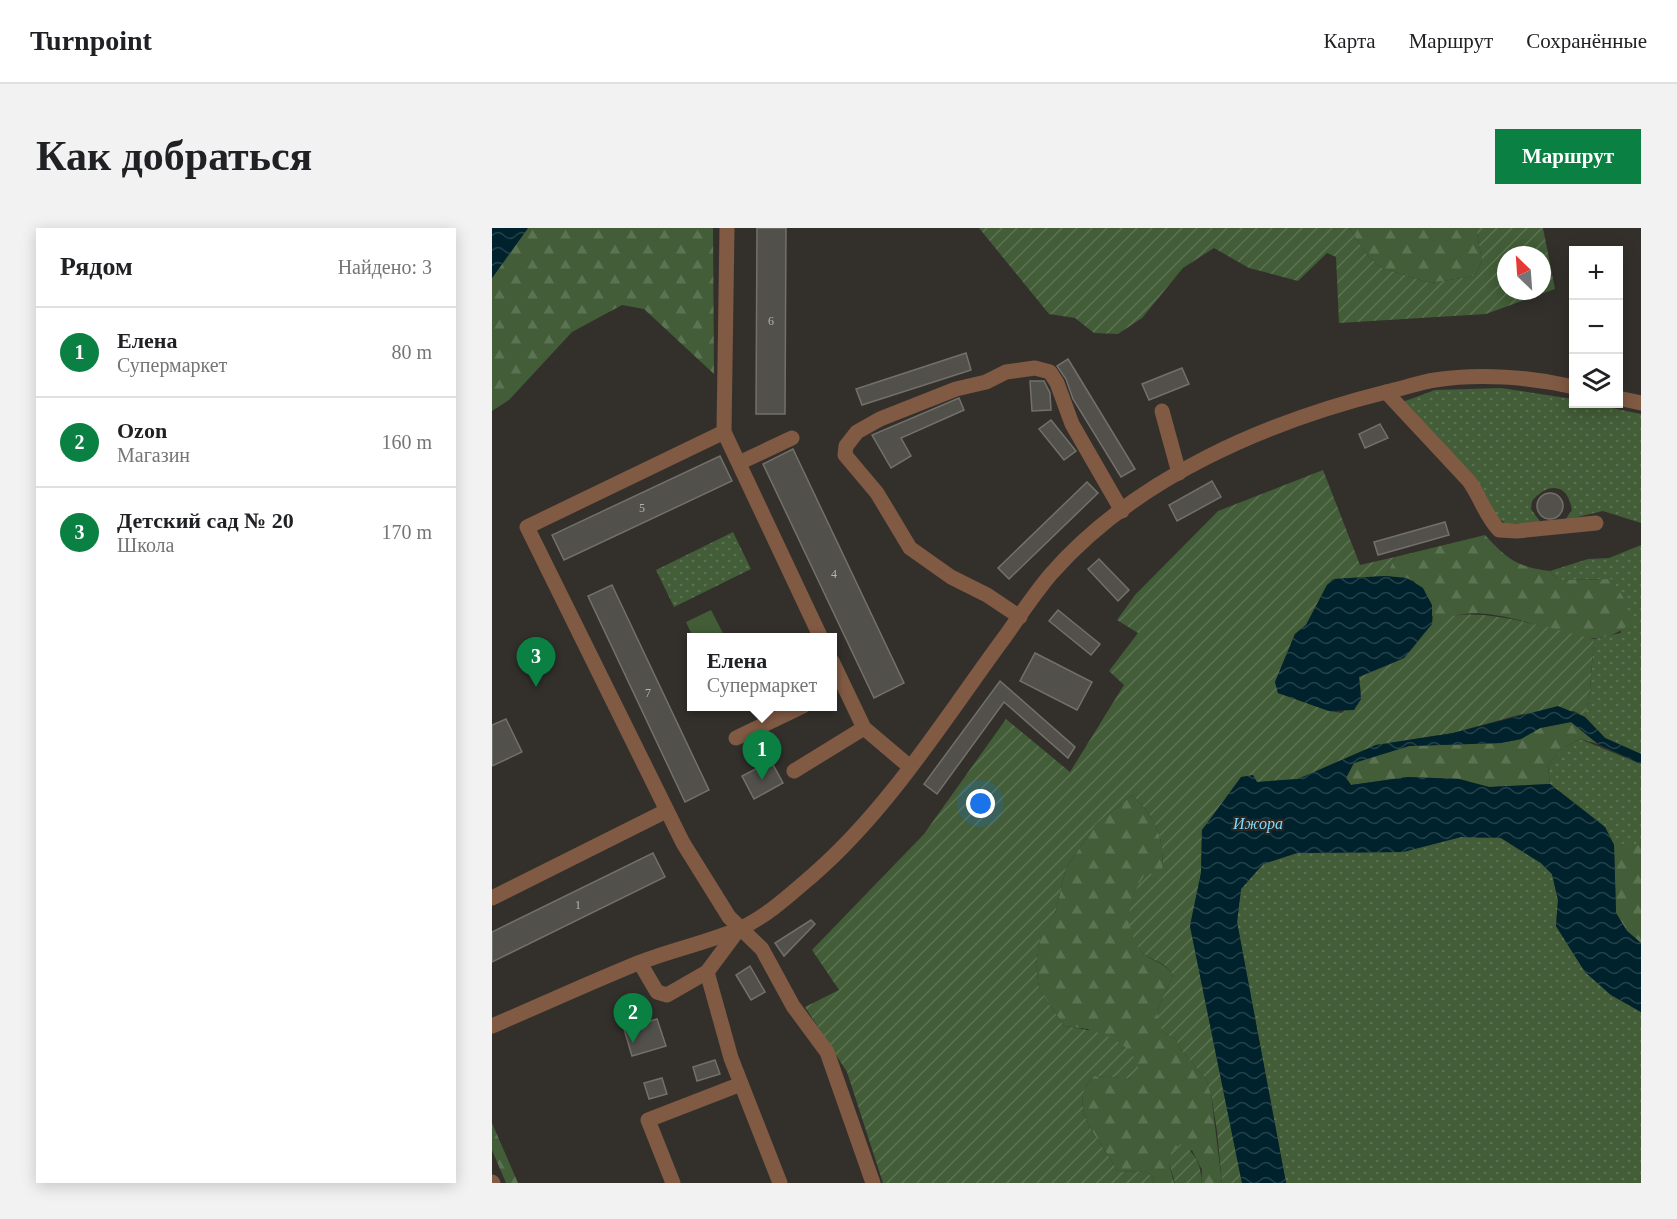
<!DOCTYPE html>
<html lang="ru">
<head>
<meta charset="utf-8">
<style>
	:root { --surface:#fff; --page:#f2f2f2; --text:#202124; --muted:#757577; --line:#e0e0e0; --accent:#0b8043 }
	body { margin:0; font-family:Georgia,serif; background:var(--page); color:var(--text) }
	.controls { position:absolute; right:18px; top:18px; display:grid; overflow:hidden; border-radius:0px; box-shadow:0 3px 15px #0003 }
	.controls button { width:54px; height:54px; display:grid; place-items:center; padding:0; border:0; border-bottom:2px solid var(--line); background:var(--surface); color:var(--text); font:30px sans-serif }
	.compass { position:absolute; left:1005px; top:18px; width:54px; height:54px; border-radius:50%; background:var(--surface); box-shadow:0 3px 15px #0003; rotate:335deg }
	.you { position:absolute; left:489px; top:576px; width:21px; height:21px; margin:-15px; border:4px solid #fff; border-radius:50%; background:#1a73e8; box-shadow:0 0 0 9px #1a73e833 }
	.badge { display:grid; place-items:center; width:39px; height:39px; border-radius:50%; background:var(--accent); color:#fff; font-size:20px; font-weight:700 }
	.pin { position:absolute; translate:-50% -50px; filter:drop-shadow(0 2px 3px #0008) }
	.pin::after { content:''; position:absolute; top:32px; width:21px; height:18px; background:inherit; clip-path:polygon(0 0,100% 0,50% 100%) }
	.popup { position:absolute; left:195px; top:405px; width:150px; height:78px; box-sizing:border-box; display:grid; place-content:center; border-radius:0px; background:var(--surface); filter:drop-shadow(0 2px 4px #0005); font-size:20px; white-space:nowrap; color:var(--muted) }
	.popup b { font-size:22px; color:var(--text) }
	.popup::after { content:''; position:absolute; left:50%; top:100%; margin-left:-12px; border:12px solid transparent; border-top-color:var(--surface) }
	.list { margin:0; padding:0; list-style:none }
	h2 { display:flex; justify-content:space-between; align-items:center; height:78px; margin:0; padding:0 24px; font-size:26px }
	h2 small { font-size:20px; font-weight:400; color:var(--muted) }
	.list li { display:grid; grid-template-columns:39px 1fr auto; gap:18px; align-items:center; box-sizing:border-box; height:90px; padding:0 24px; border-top:2px solid var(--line) }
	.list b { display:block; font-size:22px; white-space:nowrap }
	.list p { margin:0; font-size:20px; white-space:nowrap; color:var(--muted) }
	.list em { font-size:20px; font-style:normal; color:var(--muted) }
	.icon { flex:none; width:33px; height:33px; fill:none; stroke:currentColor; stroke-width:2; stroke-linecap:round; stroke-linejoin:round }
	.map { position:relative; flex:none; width:1149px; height:955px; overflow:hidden; border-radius:0px }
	header { display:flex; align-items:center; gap:36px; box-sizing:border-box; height:84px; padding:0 30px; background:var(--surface); border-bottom:2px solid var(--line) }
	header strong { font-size:28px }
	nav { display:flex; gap:33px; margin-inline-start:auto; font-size:21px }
	.intro { display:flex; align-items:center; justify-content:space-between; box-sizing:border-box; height:144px; padding:0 36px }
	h1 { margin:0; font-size:42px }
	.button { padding:15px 27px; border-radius:0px; background:var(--accent); color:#fff; font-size:21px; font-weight:700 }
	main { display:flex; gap:36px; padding:0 36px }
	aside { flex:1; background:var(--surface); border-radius:0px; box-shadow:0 3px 15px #0003 }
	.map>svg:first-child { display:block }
	.grass { fill:url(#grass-dots) }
	.forest { fill:url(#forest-firs) }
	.garden { fill:url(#garden-furrows); fill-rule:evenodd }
	.pitch { fill:#425d37 }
	.water { fill:url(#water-waves) }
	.building { fill:#52504b; stroke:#73706b; stroke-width:1.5 }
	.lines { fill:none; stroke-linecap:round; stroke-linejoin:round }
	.minor { stroke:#815a44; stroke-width:15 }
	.labels { text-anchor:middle; stroke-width:4.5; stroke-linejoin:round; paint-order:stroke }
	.number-label { font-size:12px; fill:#b4b3b0 }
	.water-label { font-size:16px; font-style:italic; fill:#78deff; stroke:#292623 }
</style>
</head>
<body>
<header>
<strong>Turnpoint</strong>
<nav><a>Карта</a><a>Маршрут</a><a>Сохранённые</a></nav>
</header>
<div class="intro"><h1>Как добраться</h1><a class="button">Маршрут</a></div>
<main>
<aside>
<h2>Рядом<small>Найдено: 3</small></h2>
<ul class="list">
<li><span class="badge">1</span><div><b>Елена</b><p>Супермаркет</p></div><em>80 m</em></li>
<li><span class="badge">2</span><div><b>Ozon</b><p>Магазин</p></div><em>160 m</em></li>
<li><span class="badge">3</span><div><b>Детский сад № 20</b><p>Школа</p></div><em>170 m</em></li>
</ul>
</aside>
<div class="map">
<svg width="1149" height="955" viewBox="0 0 1149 955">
	<defs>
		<pattern id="grass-dots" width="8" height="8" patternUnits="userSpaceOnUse" patternTransform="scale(1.5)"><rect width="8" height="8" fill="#425d37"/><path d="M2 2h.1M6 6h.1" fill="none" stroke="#5c7353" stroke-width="1.8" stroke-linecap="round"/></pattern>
		<pattern id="forest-firs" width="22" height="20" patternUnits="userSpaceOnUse" patternTransform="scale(1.5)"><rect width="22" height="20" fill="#425d37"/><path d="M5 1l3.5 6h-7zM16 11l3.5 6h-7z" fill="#5c7353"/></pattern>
		<pattern id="garden-furrows" width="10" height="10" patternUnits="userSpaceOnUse" patternTransform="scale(1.5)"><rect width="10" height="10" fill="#425d37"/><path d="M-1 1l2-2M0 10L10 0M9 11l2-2" fill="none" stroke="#5c7353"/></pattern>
		<pattern id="water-waves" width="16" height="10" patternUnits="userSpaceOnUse" patternTransform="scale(1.5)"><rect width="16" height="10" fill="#00222c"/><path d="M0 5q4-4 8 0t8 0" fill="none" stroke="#24414a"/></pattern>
	</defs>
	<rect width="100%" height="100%" fill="#33302c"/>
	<g class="grass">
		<path d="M 1009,160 L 1081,171 L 1082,176 L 1101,176 L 1149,186 L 1149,295 L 1111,283 L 1073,292 L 1080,282 C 1076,255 1056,254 1040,273 L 1039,281 L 1049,295 L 1013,295 L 998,284 L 908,175 L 943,162 Z"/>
		<polygon points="241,304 259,341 182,379 164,342"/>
		<polygon points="1149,317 1149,526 1113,510 1093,489 1098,462 1102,411 1129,405 1119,351 1065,352 1058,343 1096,331 1117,330"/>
		<polygon points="1088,511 1149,536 1149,618 1122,617 1113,599 1058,556 1056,537 1069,521"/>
		<polygon points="969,609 1009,610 1049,635 1060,646 1066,672 1064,698 1093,744 1119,767 1149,784 1149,955 794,955 745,694 749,661 771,636 805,625 911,624"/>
	</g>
	<g class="forest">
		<polygon points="36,0 221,0 222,146 152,81 130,77 80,104 17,172 0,183 0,50"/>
		<polygon points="857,0 984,0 990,33 983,48 938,55 890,40 875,27"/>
		<path d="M 993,307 C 1015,331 1025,339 1058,343 L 1065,352 L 1119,351 L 1131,369 L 1140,393 C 1105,430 1059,397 1018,390 C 1005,387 985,384 972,386 C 961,387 950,393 940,396 L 941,389 L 922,353 L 894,348 L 903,329 Z"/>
		<polygon points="1079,494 1106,516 1088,511 1069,521 1056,537 1058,556 997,559 967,551 916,549 859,557 854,550 861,535 917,518 1009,515 1029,511 1048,500"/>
		<path d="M 640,567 C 667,593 671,609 671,647 L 653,647 C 639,668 635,680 642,704 C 644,713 645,719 651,725 C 662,735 673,734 681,747 L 665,782 L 672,805 L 683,811 L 688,821 L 714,851 L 719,866 L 730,955 L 709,955 L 710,942 L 700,922 L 677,935 L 682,955 L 660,955 L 662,950 L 653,943 L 626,944 C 613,915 570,881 602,848 L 641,851 L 596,801 L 572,798 L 547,761 L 544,736 L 549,705 L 563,686 L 574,640 L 604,596 Z"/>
		<polygon points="1137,615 1149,618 1149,715 1135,703 1124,685 1122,617"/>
		<polygon points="0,895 26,955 14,955 0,922"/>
	</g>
	<g class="garden">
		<path d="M 487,0 L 857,0 L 875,27 L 890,40 L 938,55 L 983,48 L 990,33 L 984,0 L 1051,0 L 1063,61 L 994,86 L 847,95 L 844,29 L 835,25 L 806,53 L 757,40 L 722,20 L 691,40 L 650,90 L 626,106 L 602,105 L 583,90 L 557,86 ZM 1014,27 L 1050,27 L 1050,63 L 1014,63 Z"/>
		<path d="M 831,242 L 868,337 L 903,329 L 894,348 L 841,351 L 835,357 L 814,397 L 803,406 L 783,454 L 786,465 L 837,483 L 850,485 L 869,466 L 867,449 C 881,441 902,437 913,428 C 924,419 930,404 940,396 C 973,371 1063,403 1102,411 L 1098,462 L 1093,489 L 1082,483 L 1030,486 L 961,505 L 884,517 L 806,551 L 765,554 L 710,602 L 709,645 L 698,698 L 750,955 L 730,955 L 725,903 L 719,866 L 714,851 L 688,821 L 683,811 L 672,805 L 666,795 L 665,782 L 681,747 C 674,735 666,735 655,728 C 648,724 644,716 641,709 C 632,686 640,666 653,646 L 671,646 C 671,609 667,593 640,567 L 604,596 L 574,640 L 563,686 L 549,706 L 544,736 L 547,761 L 572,798 C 602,802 639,809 647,842 L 641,851 L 602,848 C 570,881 613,915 626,944 L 653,943 L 662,950 L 660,955 L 391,955 L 355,844 L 313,779 L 347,762 L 320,722 L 432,606 L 514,491 L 578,544 L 632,457 L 617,443 L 646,405 L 625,392 L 643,367 L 726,283 Z"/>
		<path d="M 689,916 C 704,925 710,938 709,955 L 683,955 L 677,935 L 680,923 Z"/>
	</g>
	<polygon class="pitch" points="219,382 233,409 201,409 194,394"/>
	<g class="water">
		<polygon points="0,0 36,0 0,50"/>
		<polygon points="894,348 915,350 931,360 940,377 940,396 912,430 867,449 869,471 862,482 837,483 786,465 783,454 803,406 814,397 835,357 841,351"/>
		<polygon points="1066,478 1093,489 1113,510 1149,526 1149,536 1106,516 1079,494 1048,500 1029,511 1009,515 917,518 862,535 854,550 859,557 916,549 967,551 997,559 1058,556 1113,599 1122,617 1124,685 1135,703 1149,715 1149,784 1119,767 1093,744 1064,698 1066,672 1060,646 1049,635 1009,610 969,609 911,624 805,625 771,636 749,661 745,694 794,955 750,955 698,698 709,645 710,602 749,549 761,547 765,554 806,551 884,517 961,505"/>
	</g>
	<g class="building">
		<polygon points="265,0 294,0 293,186 264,186"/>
		<polygon points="474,125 479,142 370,177 364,161"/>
		<polygon points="576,131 643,241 629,249 581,171 574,151 565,138"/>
		<polygon points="690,140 697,156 657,172 650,156"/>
		<polygon points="538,153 552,153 558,165 559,182 540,183"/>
		<polygon points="467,170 472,182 409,210 419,228 399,240 380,207"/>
		<polygon points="559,192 584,223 572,232 547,201"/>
		<polygon points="888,196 896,210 873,220 867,206"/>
		<polygon points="301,221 412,455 382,470 271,236"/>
		<polygon points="228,228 240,253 72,332 60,307"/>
		<polygon points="720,253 729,269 685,293 677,277"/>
		<polygon points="595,254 606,265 517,351 506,340"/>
		<circle cx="1058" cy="278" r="13"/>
		<polygon points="953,294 957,307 886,327 882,314"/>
		<polygon points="607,331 637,362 626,373 596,341"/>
		<polygon points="120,357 217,562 193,574 96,368"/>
		<polygon points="566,382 608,416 599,427 557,393"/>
		<polygon points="543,425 600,454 585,482 528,453"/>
		<polygon points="508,453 583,519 576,530 512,474 445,566 432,556"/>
		<polygon points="14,491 30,524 0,538 0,497"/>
		<polygon points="279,533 291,555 262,571 250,548"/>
		<polygon points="161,625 173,649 0,734 0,704"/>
		<polygon points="319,692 323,696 292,728 283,715"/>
		<polygon points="258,738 273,764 259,772 244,747"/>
		<polygon points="165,791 174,818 140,828 132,801"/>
		<polygon points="223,832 228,846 205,853 201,839"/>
		<polygon points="170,850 175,866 157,871 152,855"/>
	</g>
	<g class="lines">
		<g class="minor">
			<path d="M 894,164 L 977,253 C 989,270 993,287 1007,302 L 1025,303 L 1104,295"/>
			<polyline points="1126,170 1149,175"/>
			<polyline points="670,183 687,245"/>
			<polyline points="232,204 235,0"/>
			<polyline points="247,235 300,210"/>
			<polyline points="528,389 495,367 459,349 418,320 385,265 353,227 354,218 365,204 388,191 464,161 494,154 514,144 543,140 558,144 565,155 580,196 630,283"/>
			<polyline points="329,410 232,204 35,299 191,615 237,689 270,721 301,778 335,824 381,955"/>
			<polyline points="340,433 372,500 418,539"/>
			<polyline points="244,510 311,478"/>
			<polyline points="302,543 372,500"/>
			<polyline points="0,670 174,583"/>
			<polyline points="148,735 165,764 175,767 215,744 247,701"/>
			<polyline points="215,744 239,830 288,955"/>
			<path d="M 0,798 C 49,777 97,755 146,735 C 179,722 214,715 247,701 C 274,689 299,666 321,647 C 397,581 453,490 512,410 C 527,389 542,366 559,346 C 644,249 776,193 898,163 C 913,160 928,154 943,152 C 987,145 1039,149 1082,159"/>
			<polyline points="0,954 1,955"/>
			<polyline points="181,955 156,892 249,856"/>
		</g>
	</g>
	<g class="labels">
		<g class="number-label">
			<text x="279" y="97">6</text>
			<text x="150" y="284">5</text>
			<text x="342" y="350">4</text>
			<text x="156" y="469">7</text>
			<text x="86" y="681">1</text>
		</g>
		<g class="water-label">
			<text x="766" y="601">Ижора</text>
		</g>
	</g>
</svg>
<div class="controls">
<button>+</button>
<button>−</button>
<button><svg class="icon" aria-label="layers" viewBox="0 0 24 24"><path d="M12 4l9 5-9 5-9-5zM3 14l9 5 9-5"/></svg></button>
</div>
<svg class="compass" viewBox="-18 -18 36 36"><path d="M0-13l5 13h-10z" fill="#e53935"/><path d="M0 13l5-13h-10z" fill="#757577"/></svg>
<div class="you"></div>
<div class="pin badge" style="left:270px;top:552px">1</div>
<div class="popup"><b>Елена</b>Супермаркет</div>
<div class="pin badge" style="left:141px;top:815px">2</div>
<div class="pin badge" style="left:44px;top:459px">3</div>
</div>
</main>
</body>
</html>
